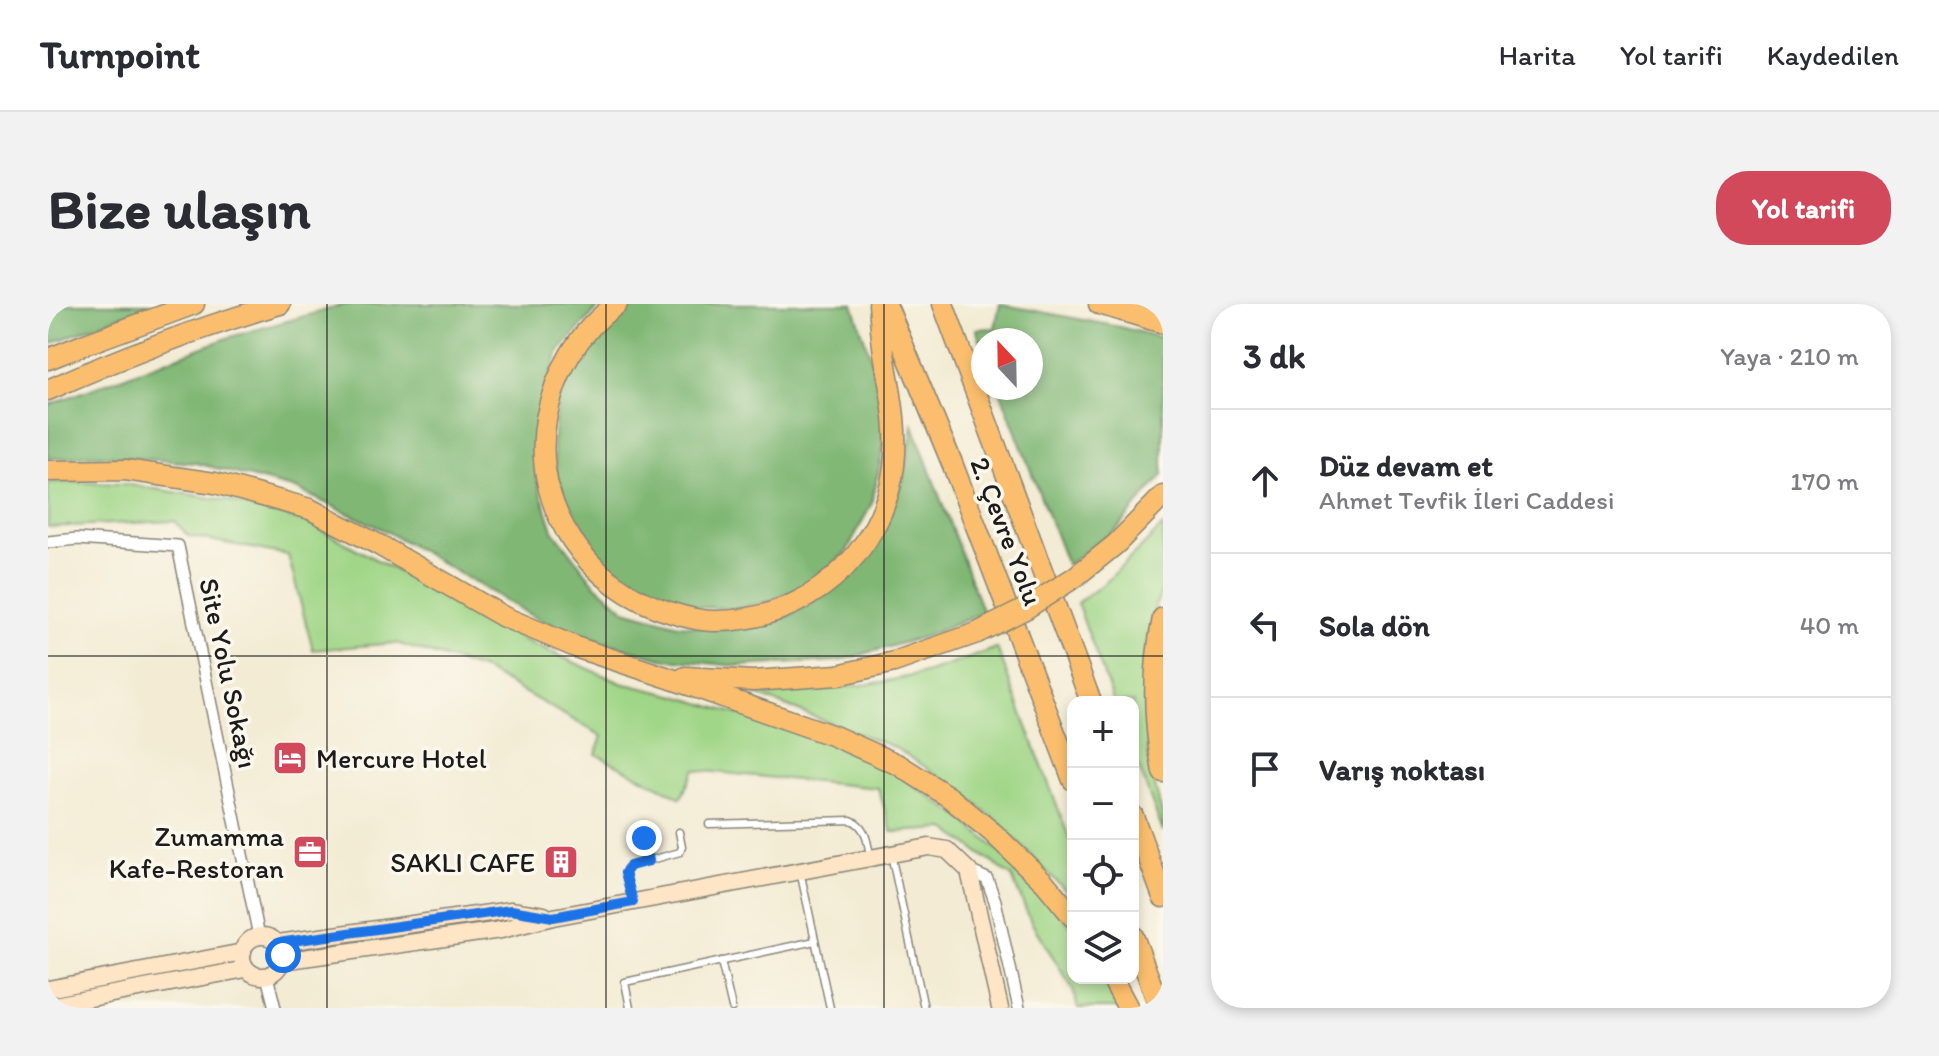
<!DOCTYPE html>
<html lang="tr">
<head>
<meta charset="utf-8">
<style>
	:root { --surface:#fff; --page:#f2f2f3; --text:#2b2b33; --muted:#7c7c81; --line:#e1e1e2; --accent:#d1495b }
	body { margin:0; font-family:Itim,sans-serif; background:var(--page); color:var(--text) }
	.controls { position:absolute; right:24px; bottom:24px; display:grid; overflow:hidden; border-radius:16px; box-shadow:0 4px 12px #0003 }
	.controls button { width:72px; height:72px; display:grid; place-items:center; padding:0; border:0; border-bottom:2px solid var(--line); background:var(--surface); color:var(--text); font:40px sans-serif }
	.compass { position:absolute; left:923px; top:24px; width:72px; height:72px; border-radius:50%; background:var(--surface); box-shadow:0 4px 12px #0003; rotate:338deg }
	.stop { position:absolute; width:24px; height:24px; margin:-18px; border:6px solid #1a73e8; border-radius:50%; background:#fff }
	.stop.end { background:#1a73e8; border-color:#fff; box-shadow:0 2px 8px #0008 }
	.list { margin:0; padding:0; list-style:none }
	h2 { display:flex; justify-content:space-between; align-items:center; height:104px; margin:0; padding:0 32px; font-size:34px }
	h2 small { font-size:26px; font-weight:400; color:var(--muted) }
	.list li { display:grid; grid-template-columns:52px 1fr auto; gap:24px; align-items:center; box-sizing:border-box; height:144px; padding:0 32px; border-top:2px solid var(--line) }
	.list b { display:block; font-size:30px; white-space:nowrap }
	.list p { margin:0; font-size:26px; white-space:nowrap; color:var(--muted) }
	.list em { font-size:26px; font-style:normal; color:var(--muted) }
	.icon { flex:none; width:44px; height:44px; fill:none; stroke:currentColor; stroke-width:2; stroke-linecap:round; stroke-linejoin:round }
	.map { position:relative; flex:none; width:1115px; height:704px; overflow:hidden; border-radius:32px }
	header { display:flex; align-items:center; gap:48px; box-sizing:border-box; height:112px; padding:0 40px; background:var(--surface); border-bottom:2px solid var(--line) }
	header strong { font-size:38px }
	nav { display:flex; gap:44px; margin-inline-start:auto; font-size:28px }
	.intro { display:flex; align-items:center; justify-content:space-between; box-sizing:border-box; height:192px; padding:0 48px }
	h1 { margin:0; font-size:56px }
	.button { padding:20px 36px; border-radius:32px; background:var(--accent); color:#fff; font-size:28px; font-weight:700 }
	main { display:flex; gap:48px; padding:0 48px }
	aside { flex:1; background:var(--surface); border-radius:32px; box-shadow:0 4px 12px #0003 }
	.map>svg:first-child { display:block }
	.green { fill:#a0d687; stroke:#5e7952; stroke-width:2 }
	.forest { fill:#80b774; stroke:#4e6a48; stroke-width:2 }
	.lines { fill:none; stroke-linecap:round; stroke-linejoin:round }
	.lane-casing { stroke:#888478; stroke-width:9 }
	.street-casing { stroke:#888478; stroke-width:14 }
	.secondary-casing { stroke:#888478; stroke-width:19 }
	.highway-casing { stroke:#888478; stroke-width:23 }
	.lane { stroke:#fff; stroke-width:6 }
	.street { stroke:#fff; stroke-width:11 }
	.secondary { stroke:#fde5c5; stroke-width:16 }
	.highway { stroke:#fbbe6e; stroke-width:20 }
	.highway-bridge-casing { stroke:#888478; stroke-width:23; stroke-linecap:butt }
	.highway-bridge { stroke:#fbbe6e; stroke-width:20 }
	.route { stroke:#1a73e8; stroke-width:10 }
	.grid { fill:none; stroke:#1c1c1c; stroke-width:2; stroke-opacity:0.55 }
	.labels { text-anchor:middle; stroke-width:7; stroke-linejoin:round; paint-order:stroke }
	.street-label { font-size:28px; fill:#1c1c1c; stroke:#fbf7ec }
	.poi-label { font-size:28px; fill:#1c1c1c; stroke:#fbf7ec; text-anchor:end }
</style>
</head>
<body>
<header>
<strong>Turnpoint</strong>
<nav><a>Harita</a><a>Yol tarifi</a><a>Kaydedilen</a></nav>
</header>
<div class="intro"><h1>Bize ulaşın</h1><a class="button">Yol tarifi</a></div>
<main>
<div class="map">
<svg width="1115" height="704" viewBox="0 0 1115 704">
	<rect width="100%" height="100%" fill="#fbf7ec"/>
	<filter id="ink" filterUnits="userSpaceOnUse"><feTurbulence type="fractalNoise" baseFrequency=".0125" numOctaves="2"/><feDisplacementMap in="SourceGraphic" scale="16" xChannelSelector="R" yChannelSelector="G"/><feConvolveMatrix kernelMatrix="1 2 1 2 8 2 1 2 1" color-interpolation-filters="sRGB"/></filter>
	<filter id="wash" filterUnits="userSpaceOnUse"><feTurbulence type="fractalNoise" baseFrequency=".006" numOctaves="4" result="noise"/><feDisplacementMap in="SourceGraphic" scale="32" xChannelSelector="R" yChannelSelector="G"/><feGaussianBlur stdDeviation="1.8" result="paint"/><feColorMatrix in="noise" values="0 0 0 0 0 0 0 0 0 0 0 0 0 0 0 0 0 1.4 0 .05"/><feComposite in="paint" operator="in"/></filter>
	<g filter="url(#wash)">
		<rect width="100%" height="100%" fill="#f3ebd3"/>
		<g class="green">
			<polygon points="6,178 76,180 176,196 259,218 477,337 573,379 629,392 772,435 843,466 912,513 988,579 1025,625 1025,674 1055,674 1071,704 1030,704 1025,685 983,618 964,573 898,525 844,528 830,484 646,466 633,494 548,450 554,432 436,366 348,339 265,346 240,251 140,232 127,217 0,223 0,179"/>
			<polygon points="1115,222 1115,285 1107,302 1099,338 1096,381 1100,453 1115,515 1115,528 1085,448 1085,398 1066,398 1029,299 1058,278"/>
			<path d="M 949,344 L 1025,544 L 1025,594 L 952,520 L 907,482 L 846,443 L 703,389 C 760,387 817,384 873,370 C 899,363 924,353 949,344 Z"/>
		</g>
		<g class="forest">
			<polygon points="12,0 103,0 0,41 0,9"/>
			<polygon points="299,0 554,0 511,47 491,103 489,177 505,226 546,279 577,306 631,321 681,325 741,312 792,281 843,209 856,171 865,121 935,309 876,333 791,357 689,362 617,355 552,337 491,316 338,227 248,185 148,159 45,151 0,155 0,101 182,33"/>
			<polygon points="590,0 805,0 831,79 836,140 824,199 799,247 763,280 723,297 685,305 651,303 621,297 597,286 560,264 529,226 511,189 505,140 509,98 526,58 560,19"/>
			<polygon points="952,0 1072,23 1115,34 1115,171 1070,224 1019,261 951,84 983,84 983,36 935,36 935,43 928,25 947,24"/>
		</g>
	</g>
	<g filter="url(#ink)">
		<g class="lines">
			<g class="lane-casing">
				<g id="lane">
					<path d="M 661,520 L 803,516 C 818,522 819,536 822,551"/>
					<polyline points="596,534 601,557"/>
					<polyline points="843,550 876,704"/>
					<polyline points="752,567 782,704"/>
					<polyline points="585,598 577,569 579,564 585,561 632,548 634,543 631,528"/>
					<polyline points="673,657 684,704"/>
					<polyline points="582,704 577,678 767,637"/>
				</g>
			</g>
			<g class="street-casing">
				<g id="street">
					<polyline points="0,238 29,235 130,242 211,632"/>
					<polyline points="921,567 939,575 947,597 971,704"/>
					<polyline points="219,672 227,704"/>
				</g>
			</g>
			<g class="secondary-casing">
				<g id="secondary">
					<circle cx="214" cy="652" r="20"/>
					<polyline points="230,639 463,606 496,611"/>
					<polyline points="234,657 453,626 505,613 881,543 899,546 921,567 952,704"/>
					<polyline points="0,685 195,648"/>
					<polyline points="0,702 198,665"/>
				</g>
			</g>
			<g class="highway-casing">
				<g id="highway">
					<path d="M 569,0 C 530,27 507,69 498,115 C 483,204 540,284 624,309 C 637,313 652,317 666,317 C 757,318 834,252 846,162 C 851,120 841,83 835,42 C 833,28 832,14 831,0"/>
					<polyline points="838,0 904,159 1025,476"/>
					<polyline points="895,0 1043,398"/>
					<polyline points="1051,0 1115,19"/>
					<polyline points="0,55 35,41 146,0"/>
					<path d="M 0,86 C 75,52 153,23 232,0"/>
					<polyline points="0,167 77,166 167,179 262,205 331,241 456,313 530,344 621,374 786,432 851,461 901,493 945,529 997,579 1025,613"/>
					<polyline points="1027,273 1068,240 1115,192"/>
					<path d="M 1115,314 C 1104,366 1105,416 1115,468"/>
					<polyline points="637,373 705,377 790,371 846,358 929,329"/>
					<polyline points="1085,512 1115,593"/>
					<polyline points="1085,632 1112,704"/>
					<polyline points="1064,674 1080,704"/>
				</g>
			</g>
			<use href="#lane" class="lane"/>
			<use href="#street" class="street"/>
			<use href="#secondary" class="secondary"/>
			<use href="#highway" class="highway"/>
			<g class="highway-bridge-casing">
				<polyline id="highway-bridge" points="929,329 977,305 1027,273"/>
			</g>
			<use href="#highway-bridge" class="highway-bridge"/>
		</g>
	</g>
	<g class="lines" filter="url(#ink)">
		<polyline class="route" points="235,651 230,639 463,606 505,613 585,598 577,569 582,562 601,557 596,534"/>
	</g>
	<path class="grid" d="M 279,0 L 279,704M 558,0 L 558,704M 836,0 L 836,704M 0,352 L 1115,352"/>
	<defs>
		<g id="hotel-square" transform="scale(1.8)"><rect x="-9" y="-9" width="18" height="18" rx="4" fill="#d1495b" stroke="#fbf7ec"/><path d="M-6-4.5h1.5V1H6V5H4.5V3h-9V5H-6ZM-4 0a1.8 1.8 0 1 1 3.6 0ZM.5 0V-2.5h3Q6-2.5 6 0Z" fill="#fff"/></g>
		<g id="office-square" transform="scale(1.8)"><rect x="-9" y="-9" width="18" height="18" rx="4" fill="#d1495b" stroke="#fbf7ec"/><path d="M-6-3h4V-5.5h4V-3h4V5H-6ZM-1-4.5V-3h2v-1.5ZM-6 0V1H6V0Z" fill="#fff"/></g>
		<g id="building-square" transform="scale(1.8)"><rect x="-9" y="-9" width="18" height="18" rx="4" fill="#d1495b" stroke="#fbf7ec"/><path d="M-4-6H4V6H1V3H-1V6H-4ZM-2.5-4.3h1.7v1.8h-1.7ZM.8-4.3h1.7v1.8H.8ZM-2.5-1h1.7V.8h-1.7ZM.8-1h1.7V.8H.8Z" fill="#fff"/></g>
	</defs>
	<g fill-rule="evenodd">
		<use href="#hotel-square" x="242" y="454"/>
		<use href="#office-square" x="262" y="548"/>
		<use href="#building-square" x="513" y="558"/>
	</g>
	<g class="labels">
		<g class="street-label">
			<text transform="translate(959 227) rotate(69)" y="10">2. Çevre Yolu</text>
			<text transform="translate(181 369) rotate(78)" y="10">Site Yolu Sokağı</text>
		</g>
		<g class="poi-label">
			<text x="268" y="464" text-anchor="start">Mercure Hotel</text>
			<text x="236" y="542">Zumamma<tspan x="236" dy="32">Kafe-Restoran</tspan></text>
			<text x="487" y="568">SAKLI CAFE</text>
		</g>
	</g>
</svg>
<div class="controls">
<button>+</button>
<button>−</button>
<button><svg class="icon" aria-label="locate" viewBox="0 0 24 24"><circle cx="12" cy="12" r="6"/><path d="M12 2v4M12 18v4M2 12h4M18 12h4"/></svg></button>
<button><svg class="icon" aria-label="layers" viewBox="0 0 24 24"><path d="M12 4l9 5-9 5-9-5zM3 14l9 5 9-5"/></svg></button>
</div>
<svg class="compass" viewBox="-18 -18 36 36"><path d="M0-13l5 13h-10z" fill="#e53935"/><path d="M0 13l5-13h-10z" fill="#7c7c81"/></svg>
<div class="stop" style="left:235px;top:651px"></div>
<div class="stop end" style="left:596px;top:534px"></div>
</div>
<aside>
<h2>3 dk<small>Yaya · 210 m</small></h2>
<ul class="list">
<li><svg class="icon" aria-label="ahead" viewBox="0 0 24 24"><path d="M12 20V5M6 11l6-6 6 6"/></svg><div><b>Düz devam et</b><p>Ahmet Tevfik İleri Caddesi</p></div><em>170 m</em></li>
<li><svg class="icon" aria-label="left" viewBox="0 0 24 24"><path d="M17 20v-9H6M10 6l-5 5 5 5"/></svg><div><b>Sola dön</b></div><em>40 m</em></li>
<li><svg class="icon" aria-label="arrive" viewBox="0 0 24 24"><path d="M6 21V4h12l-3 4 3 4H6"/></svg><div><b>Varış noktası</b></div></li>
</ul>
</aside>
</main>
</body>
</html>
